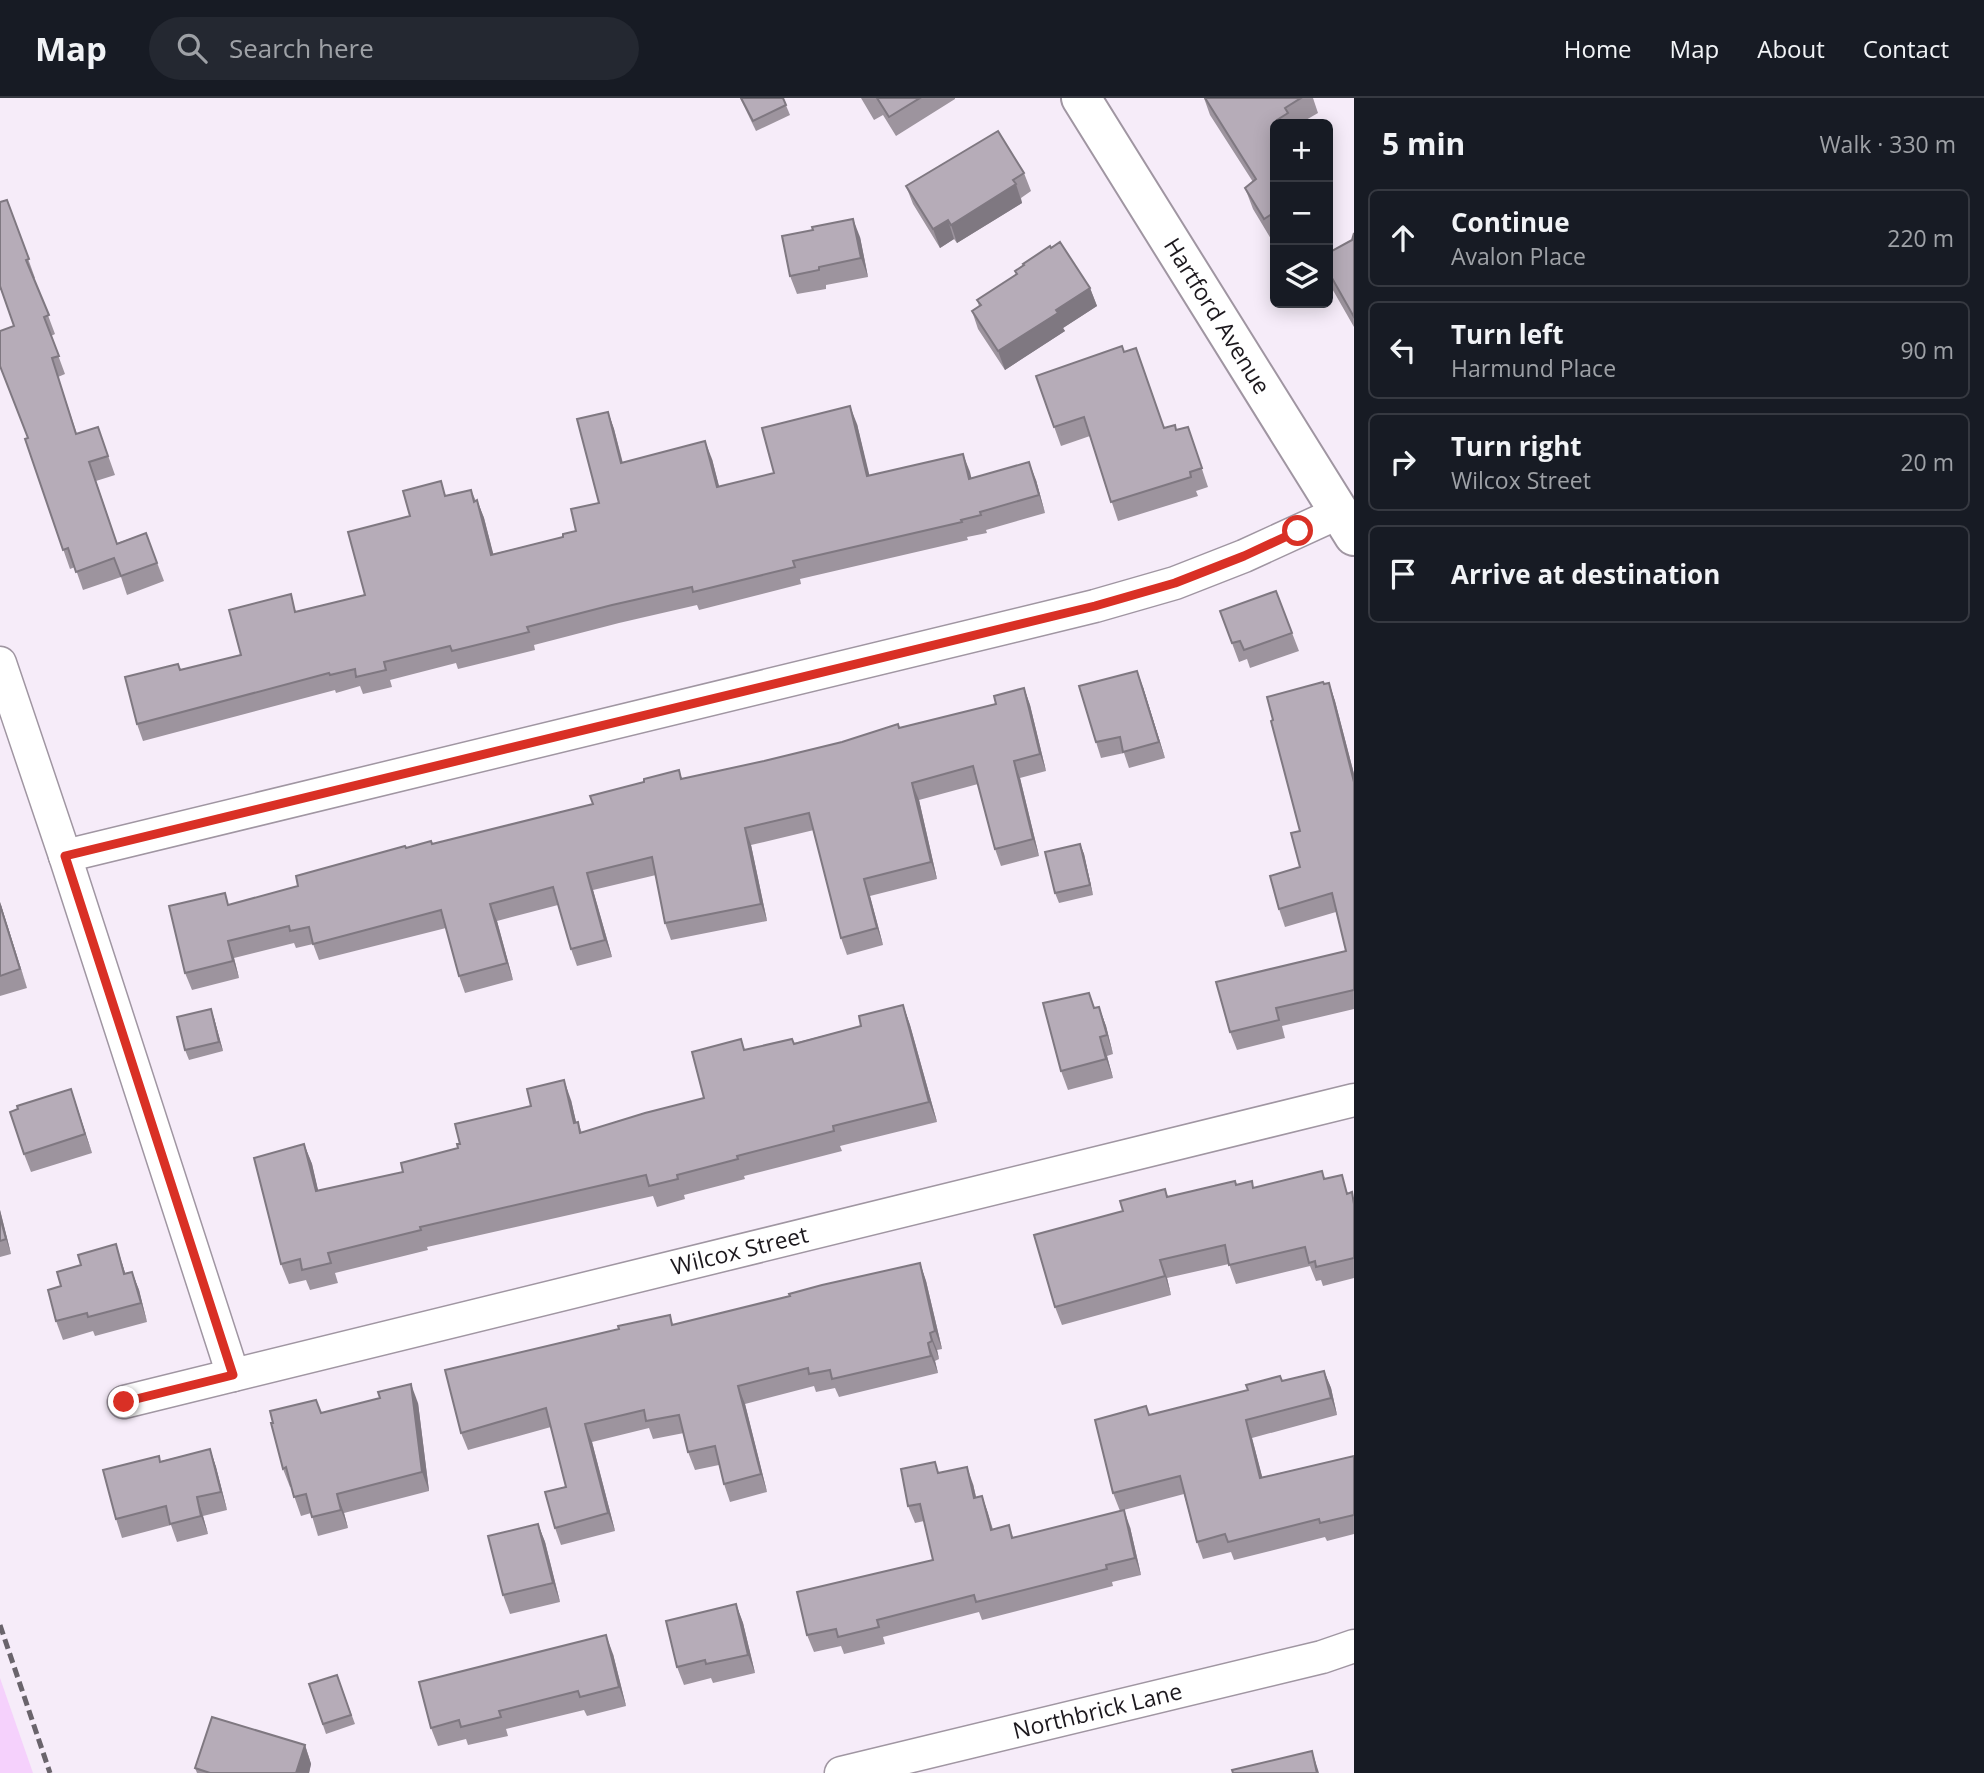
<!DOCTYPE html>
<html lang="en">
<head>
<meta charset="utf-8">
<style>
	:root { --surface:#171b24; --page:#242831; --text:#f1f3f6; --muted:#9ea1a6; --line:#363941 }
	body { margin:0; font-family:"Open Sans",sans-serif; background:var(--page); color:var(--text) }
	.controls { position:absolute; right:21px; top:21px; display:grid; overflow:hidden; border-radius:10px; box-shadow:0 4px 18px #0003 }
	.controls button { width:63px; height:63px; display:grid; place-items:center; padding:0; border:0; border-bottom:2px solid var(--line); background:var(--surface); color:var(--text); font:35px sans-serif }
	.stop { position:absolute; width:21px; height:21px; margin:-16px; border:5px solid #d93025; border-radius:50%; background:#fff }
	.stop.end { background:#d93025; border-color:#fff; box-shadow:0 2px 7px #0008 }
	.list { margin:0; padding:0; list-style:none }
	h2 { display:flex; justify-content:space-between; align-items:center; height:91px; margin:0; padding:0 28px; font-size:30px }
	h2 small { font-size:23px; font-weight:400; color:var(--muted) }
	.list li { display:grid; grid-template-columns:46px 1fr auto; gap:21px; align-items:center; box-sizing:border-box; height:98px; margin:0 14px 14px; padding:0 14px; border:2px solid var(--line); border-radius:10px }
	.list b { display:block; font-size:26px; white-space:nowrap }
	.list p { margin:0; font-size:23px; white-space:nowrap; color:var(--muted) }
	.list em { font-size:23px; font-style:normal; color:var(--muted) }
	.icon { flex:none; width:38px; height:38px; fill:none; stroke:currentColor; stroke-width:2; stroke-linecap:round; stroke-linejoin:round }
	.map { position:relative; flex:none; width:1354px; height:1675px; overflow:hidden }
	header { display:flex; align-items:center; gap:42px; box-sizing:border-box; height:98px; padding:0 35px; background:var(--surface); border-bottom:2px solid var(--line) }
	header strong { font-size:33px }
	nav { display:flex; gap:38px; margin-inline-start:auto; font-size:24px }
	.search { width:490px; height:63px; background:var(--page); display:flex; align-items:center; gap:18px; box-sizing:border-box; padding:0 24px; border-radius:38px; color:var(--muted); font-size:26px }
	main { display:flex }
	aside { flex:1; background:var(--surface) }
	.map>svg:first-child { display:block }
	.green { fill:#f5d1fc }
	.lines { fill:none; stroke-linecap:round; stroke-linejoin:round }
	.street-casing { stroke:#a096a2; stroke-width:35 }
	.secondary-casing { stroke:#a096a2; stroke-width:42 }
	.street { stroke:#fff; stroke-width:32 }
	.secondary { stroke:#fff; stroke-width:38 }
	.rail { stroke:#6a646c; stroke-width:5; stroke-dasharray:10 5; stroke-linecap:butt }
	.wall { fill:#9d949e }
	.shaded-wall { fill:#7f7881 }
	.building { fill:#b6acb8; stroke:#7f7881; stroke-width:2 }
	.route { stroke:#d93025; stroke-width:9 }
	.labels { text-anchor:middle; stroke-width:6; stroke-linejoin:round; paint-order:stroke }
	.street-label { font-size:23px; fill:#1c181d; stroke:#fff }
</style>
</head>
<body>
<header>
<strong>Map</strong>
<div class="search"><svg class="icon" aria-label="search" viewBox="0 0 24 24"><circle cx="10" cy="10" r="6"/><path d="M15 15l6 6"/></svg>Search here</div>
<nav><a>Home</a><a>Map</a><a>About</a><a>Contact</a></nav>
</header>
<main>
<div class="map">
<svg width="1354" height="1675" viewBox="0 0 1354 1675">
	<rect width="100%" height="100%" fill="#f6ecf9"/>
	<polygon class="green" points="0,1580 33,1675 0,1675"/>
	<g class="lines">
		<g class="street-casing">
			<g id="street">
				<polyline points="0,565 65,758 233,1277"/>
				<polyline points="65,758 1095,508 1175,485 1244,458 1340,414"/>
				<path id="s1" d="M 124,1304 L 1354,1002"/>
				<path id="s2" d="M 841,1675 L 1322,1559 L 1354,1548"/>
			</g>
		</g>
		<g class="secondary-casing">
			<g id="secondary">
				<path id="s3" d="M 1081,0 L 1354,438"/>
			</g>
		</g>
		<use href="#street" class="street"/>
		<use href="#secondary" class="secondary"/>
		<polyline class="rail" points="0,1527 50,1675"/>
	</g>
	<g class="wall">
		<polygon points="740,0 783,0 790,17 756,33"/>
		<polygon points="861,0 955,0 955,1 896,38 883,17 874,22"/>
		<polygon points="1204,0 1313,0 1318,15 1299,26 1275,26 1275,139 1271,141 1253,111 1245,90 1253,84 1210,17"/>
		<polygon points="1024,75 1031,93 1021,100 1022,105 957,145 954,141 940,150 913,106 906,88"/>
		<polygon points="7,102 35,180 34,180 55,236 51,238 65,276 58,279 77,336 98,329 115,377 96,383 117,445 146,435 164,483 127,497 121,479 83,492 75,469 70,471 25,341 28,340 14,228 1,192 0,192 0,104"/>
		<polygon points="1354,135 1354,229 1330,187 1328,181 1328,155 1352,142"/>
		<polygon points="860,139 868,179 826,187 826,191 797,196 790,178"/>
		<polygon points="1015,173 1090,190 1097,208 1063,230 1065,233 1005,272 978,231 972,213 979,208 977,202 1016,177"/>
		<polygon points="1125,254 1164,330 1177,332 1188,329 1208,389 1196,393 1198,398 1118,423 1090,338 1061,348 1036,278"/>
		<polygon points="608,314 614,331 623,365 712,361 719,389 774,375 857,326 869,378 963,356 971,381 1036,382 1045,415 986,432 987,435 967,439 968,442 800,481 801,486 699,512 697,507 619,525 534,547 535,552 458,571 456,565 390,582 392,589 363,596 360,588 336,595 335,592 143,643 137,626 178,566 181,572 241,557 297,514 365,497 410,418 446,398 471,392 476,403 477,402 484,420 493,456 563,439 576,433 599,405"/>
		<polygon points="1276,493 1299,553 1250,570 1247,561 1239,564 1220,513"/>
		<polygon points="1329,585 1335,603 1354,676 1354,911 1282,928 1285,940 1237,952 1230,934 1346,853 1336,814 1285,829 1279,811 1300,769 1300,733 1273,622 1324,586"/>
		<polygon points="1143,589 1165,660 1129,670 1124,655 1101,660 1096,644"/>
		<polygon points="1024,590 1030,607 1046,673 1020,680 1039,758 1001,768 995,751 978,686 919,702 937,781 870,798 883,847 847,857 841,840 814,732 751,747 767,823 671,842 665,825 656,777 593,792 612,859 577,868 571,851 558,807 497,823 513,882 465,895 459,878 446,830 319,862 313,846 296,850 294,845 234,860 239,880 192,892 185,875 229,807 298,788 432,746 593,706 644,684 679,672 682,681 764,663 842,644 898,626 900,630 996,606"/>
		<polygon points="1080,746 1084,756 1093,797 1059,805 1055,795"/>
		<polygon points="0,804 27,890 0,898"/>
		<polygon points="903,907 910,927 937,1024 840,1048 842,1053 744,1078 745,1081 684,1097 685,1101 657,1109 653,1098 427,1149 428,1152 335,1175 338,1185 310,1192 306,1182 289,1186 281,1166 304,1046 312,1066 318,1093 403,1074 571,1002 576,1024 578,1024 582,1035 704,1000 745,952 794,945 861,928"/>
		<polygon points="1099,909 1106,928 1113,956 1107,958 1113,980 1068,992 1061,973 1095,910"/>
		<polygon points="214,920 223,953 189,962 185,952"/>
		<polygon points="77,1009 92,1055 31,1074 24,1056"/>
		<polygon points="1322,1073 1325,1081 1349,1095 1354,1100 1354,1180 1323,1188 1321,1182 1316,1183 1310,1168 1236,1186 1229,1166 1167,1180 1171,1197 1062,1227 1055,1209 1123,1113 1165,1091 1168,1099 1236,1087 1254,1090"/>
		<polygon points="0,1112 11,1156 0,1159"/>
		<polygon points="122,1165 125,1175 132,1174 139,1192 147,1224 95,1238 93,1233 63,1242 56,1223 61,1188"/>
		<polygon points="920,1165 926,1183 942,1251 937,1252 939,1261 935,1263 938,1275 839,1299 835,1290 816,1294 814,1288 745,1306 767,1394 730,1404 724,1386 719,1367 695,1372 688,1354 684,1335 653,1341 649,1330 592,1344 615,1433 561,1447 555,1430 566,1389 551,1329 468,1352 461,1335 619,1231 670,1217 673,1227"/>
		<polygon points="1324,1273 1331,1290 1337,1317 1252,1340 1262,1379 1354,1358 1354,1436 1327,1443 1325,1439 1234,1462 1231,1454 1203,1461 1197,1444 1184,1396 1120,1413 1113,1395 1149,1317"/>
		<polygon points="418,1305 429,1393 344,1415 348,1430 318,1438 311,1415 301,1418 291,1389 290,1389 283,1371 273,1325 321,1315"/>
		<polygon points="210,1351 216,1369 227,1412 203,1418 208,1436 177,1444 171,1427 122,1440 116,1421 161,1363"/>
		<polygon points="939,1375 973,1386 976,1399 982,1398 993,1431 1009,1427 1013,1439 1130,1429 1141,1477 1112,1484 1113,1488 982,1522 979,1514 883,1539 885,1546 844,1556 841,1548 814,1554 807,1537 933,1462 924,1423 915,1425 908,1408"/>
		<polygon points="538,1426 545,1444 560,1504 510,1516 503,1497"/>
		<polygon points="736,1506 743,1525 755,1575 713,1585 711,1580 684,1587 677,1569"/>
		<polygon points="613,1556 626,1608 587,1618 584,1612 506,1631 508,1638 468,1647 466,1641 438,1648 431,1630"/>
		<polygon points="337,1577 355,1626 326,1636 309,1586"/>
		<polygon points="305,1647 311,1666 309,1675 197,1675 195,1670"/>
	</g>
	<g class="shaded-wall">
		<polygon points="1016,86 1022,105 957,145 951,127"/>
		<polygon points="853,121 860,139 868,179 861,160"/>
		<polygon points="948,122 954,141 940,150 933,131"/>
		<polygon points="1090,190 1097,208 1063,230 1065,233 1005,272 998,253 1056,212"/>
		<polygon points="850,308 857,326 874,396 867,378"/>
		<polygon points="608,314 614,331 627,383 621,365"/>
		<polygon points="705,343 712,361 724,407 717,389"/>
		<polygon points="963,356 970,374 976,399 969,381"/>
		<polygon points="1029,364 1036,382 1045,415 1039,397"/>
		<polygon points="477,402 484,420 498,474 491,457"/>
		<polygon points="1137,573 1143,589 1165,660 1159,644"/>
		<polygon points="1329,585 1335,603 1354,676 1354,684"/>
		<polygon points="1024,590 1030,607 1046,673 1040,656"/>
		<polygon points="1014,663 1020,680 1039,758 1033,741"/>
		<polygon points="912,685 919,702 937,781 931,764"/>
		<polygon points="745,730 751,747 767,823 761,806"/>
		<polygon points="1080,746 1084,756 1093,797 1090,787"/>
		<polygon points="587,775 593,792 612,859 605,842"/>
		<polygon points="864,781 870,798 883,847 877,830"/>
		<polygon points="0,804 27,890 0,807"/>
		<polygon points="490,806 497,823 513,882 507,865"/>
		<polygon points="228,843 234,860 239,880 233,863"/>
		<polygon points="903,907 910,927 937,1024 929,1004"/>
		<polygon points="1099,909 1106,928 1113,956 1107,937"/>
		<polygon points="211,911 214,920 223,953 219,944"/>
		<polygon points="1100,939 1107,958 1113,980 1106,961"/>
		<polygon points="564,982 571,1002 581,1045 574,1025"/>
		<polygon points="71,991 77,1009 92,1055 85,1036"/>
		<polygon points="304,1046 312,1066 323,1113 316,1093"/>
		<polygon points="0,1112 11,1156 6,1141 0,1119"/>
		<polygon points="116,1146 122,1165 131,1194 124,1176"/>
		<polygon points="1160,1162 1167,1180 1171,1197 1165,1178"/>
		<polygon points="920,1165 926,1183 942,1251 935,1233"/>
		<polygon points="132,1174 139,1192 147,1224 141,1205"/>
		<polygon points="930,1235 937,1252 939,1261 932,1243"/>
		<polygon points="928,1245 935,1263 938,1275 931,1258"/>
		<polygon points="1324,1273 1331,1290 1337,1317 1331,1300"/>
		<polygon points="411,1286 418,1305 429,1393 422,1374"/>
		<polygon points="738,1288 745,1306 767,1394 761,1376"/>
		<polygon points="1246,1322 1252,1340 1267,1397 1260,1380"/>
		<polygon points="585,1326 592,1344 615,1433 608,1415"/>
		<polygon points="210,1351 216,1369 227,1412 221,1394"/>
		<polygon points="967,1369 973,1386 980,1417 974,1400"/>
		<polygon points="337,1396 344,1415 348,1430 341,1412"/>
		<polygon points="982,1398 988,1415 997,1449 991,1432"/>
		<polygon points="197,1399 203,1418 208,1436 201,1418"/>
		<polygon points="1124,1412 1130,1429 1141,1477 1135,1460"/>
		<polygon points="538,1426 545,1444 560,1504 553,1485"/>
		<polygon points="736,1506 743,1525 755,1575 748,1557"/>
		<polygon points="606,1537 613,1556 626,1608 619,1589"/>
		<polygon points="305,1647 311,1666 309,1675 296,1675"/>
		<polygon points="1312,1653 1319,1675 1317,1675"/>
	</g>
	<g class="building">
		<polygon points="741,0 783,0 786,7 753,23"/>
		<polygon points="877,0 920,0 889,19"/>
		<polygon points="1205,0 1301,0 1285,10 1288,15 1277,22 1280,26 1275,26 1275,114 1264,121 1245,90 1256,81"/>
		<polygon points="998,33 1024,75 1013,82 1016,86 951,127 948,122 933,131 906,88"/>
		<polygon points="7,102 29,161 26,162 49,217 44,219 59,258 52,260 76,336 98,329 108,358 89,364 117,446 146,435 157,465 121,478 114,460 76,474 68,450 63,452 25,341 28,340 0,268 0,233 14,228 0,188 0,104"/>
		<polygon points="853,121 861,160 819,169 819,172 790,178 782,138 813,132 812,129"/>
		<polygon points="1354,135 1354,219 1328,173 1328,155 1352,142"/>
		<polygon points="1060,144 1090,190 1056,212 1058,215 998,253 972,213 981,207 977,202 1017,176 1015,173 1024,167 1023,166 1050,148 1051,150"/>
		<polygon points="1122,248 1124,254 1136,250 1164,330 1175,327 1176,332 1188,329 1202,370 1190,374 1191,379 1111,404 1084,319 1054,329 1036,278"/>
		<polygon points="850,308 867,378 963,356 969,381 1029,364 1039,397 980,414 981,417 961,422 962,424 793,463 795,469 693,494 692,489 612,507 527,529 529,534 452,553 450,548 384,564 386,572 356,579 355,571 330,577 329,575 137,626 125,579 178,566 180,572 241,557 229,512 291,496 295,514 365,497 348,434 410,418 403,393 441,383 445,398 471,392 474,404 477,402 491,457 563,439 563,436 576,433 571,411 599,405 577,321 608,314 621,365 705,343 717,389 774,375 762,330"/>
		<polygon points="1276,493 1292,535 1244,552 1240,543 1232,545 1220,513"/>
		<polygon points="1137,573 1159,644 1123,654 1120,639 1096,644 1079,588"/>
		<polygon points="1323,584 1324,586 1329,585 1354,684 1354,892 1276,910 1279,922 1230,934 1216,884 1346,853 1332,795 1279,811 1270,778 1300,769 1291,735 1300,733 1271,623 1273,622 1267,599"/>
		<polygon points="1024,590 1040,656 1014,663 1033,741 995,751 973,668 912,685 931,764 864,781 877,830 841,840 809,715 745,730 761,806 665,825 652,759 587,775 605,842 571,851 553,789 490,806 507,865 459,878 441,812 313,846 309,829 290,833 289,828 228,843 233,863 185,875 169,808 225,795 228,807 298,788 296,778 405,748 406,750 431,743 432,746 593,706 590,698 644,684 644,681 679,672 681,681 764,663 842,644 898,626 899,630 996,606 994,598"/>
		<polygon points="1080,746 1090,787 1055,795 1045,754"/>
		<polygon points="0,807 20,871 0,878"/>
		<polygon points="1089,895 1094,910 1099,909 1107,937 1100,939 1106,961 1061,973 1043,905"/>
		<polygon points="903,907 929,1004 833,1028 834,1033 737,1058 738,1061 677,1077 678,1081 649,1088 646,1077 420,1129 421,1132 328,1155 331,1165 302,1172 300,1161 281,1166 254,1060 304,1046 316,1093 403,1074 401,1065 458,1050 457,1046 460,1046 455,1026 531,1008 527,991 564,982 574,1025 578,1024 580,1035 645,1015 704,1000 692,954 741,941 744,952 792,941 794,946 861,928 859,918"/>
		<polygon points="211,911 219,944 185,952 177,919"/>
		<polygon points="71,991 85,1036 24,1056 10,1014 18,1011 17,1008"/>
		<polygon points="1322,1073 1324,1081 1342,1077 1347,1096 1352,1094 1354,1106 1354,1160 1316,1169 1315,1163 1309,1165 1305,1149 1229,1167 1225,1147 1160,1162 1165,1178 1055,1209 1034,1137 1123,1113 1120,1103 1165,1091 1167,1099 1235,1083 1236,1087 1252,1083 1253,1090"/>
		<polygon points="0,1119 6,1141 0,1143"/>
		<polygon points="116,1146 124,1176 132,1174 141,1205 88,1219 87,1215 56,1223 48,1192 61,1188 57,1174 81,1167 78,1157"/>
		<polygon points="920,1165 935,1233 930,1235 932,1243 928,1245 931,1258 832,1281 830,1272 809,1276 808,1270 738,1288 761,1376 724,1386 715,1348 688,1354 679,1317 646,1323 644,1312 585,1326 608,1415 555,1430 545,1394 566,1389 546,1310 461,1335 445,1272 619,1231 618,1228 670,1217 672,1227 790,1198 789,1196 822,1187"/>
		<polygon points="1324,1273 1331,1300 1246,1322 1260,1380 1354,1358 1354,1417 1320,1425 1319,1421 1228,1444 1225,1436 1197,1444 1180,1378 1113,1395 1095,1322 1146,1308 1149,1317 1248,1292 1246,1287 1280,1278 1282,1283"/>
		<polygon points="411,1286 422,1374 337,1396 341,1412 312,1419 306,1396 294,1399 286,1369 283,1371 271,1325 273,1325 270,1313 316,1302 321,1315 380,1300 378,1294"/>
		<polygon points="210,1351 221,1394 197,1399 201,1418 170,1426 166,1408 116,1421 103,1372 159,1358 160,1364"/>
		<polygon points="935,1364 938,1375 967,1369 974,1400 982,1398 991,1432 1009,1427 1012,1440 1124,1412 1135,1460 1106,1467 1107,1471 976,1504 974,1497 877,1522 879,1529 838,1539 836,1531 807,1537 797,1494 933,1462 920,1406 908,1408 901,1371"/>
		<polygon points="538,1426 553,1485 503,1497 488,1438"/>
		<polygon points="736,1506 748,1557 706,1566 705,1562 677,1569 666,1523"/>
		<polygon points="606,1537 619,1589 580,1599 578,1593 499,1613 501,1619 461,1629 459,1622 431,1630 419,1584"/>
		<polygon points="337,1577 351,1617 323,1626 309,1586"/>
		<polygon points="212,1619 305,1647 296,1675 210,1675 195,1670"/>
		<polygon points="1312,1653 1317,1675 1233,1675 1232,1672"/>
	</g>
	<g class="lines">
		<polyline class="route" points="124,1304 233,1277 65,758 1095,508 1175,485 1244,458 1298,433"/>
	</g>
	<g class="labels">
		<g class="street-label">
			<text dy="8" stroke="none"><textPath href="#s3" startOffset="257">Hartford Avenue</textPath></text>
			<text dy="8" stroke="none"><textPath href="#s1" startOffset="634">Wilcox Street</textPath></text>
			<text dy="8" stroke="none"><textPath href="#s2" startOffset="264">Northbrick Lane</textPath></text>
		</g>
	</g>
</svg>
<div class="controls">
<button>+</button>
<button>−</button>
<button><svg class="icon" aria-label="layers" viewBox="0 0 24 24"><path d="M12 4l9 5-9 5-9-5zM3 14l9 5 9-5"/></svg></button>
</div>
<div class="stop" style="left:1298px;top:433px"></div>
<div class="stop end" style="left:124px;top:1304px"></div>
</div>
<aside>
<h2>5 min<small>Walk · 330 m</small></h2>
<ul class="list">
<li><svg class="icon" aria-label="ahead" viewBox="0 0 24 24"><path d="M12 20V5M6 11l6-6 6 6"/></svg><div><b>Continue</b><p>Avalon Place</p></div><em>220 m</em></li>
<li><svg class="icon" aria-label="left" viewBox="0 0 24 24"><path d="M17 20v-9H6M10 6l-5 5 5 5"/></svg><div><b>Turn left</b><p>Harmund Place</p></div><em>90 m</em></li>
<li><svg class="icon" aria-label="right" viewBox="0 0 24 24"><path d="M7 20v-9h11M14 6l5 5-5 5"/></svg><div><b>Turn right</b><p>Wilcox Street</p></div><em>20 m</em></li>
<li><svg class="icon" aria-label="arrive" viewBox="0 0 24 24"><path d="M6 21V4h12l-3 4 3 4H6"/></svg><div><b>Arrive at destination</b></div></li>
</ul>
</aside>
</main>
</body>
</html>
